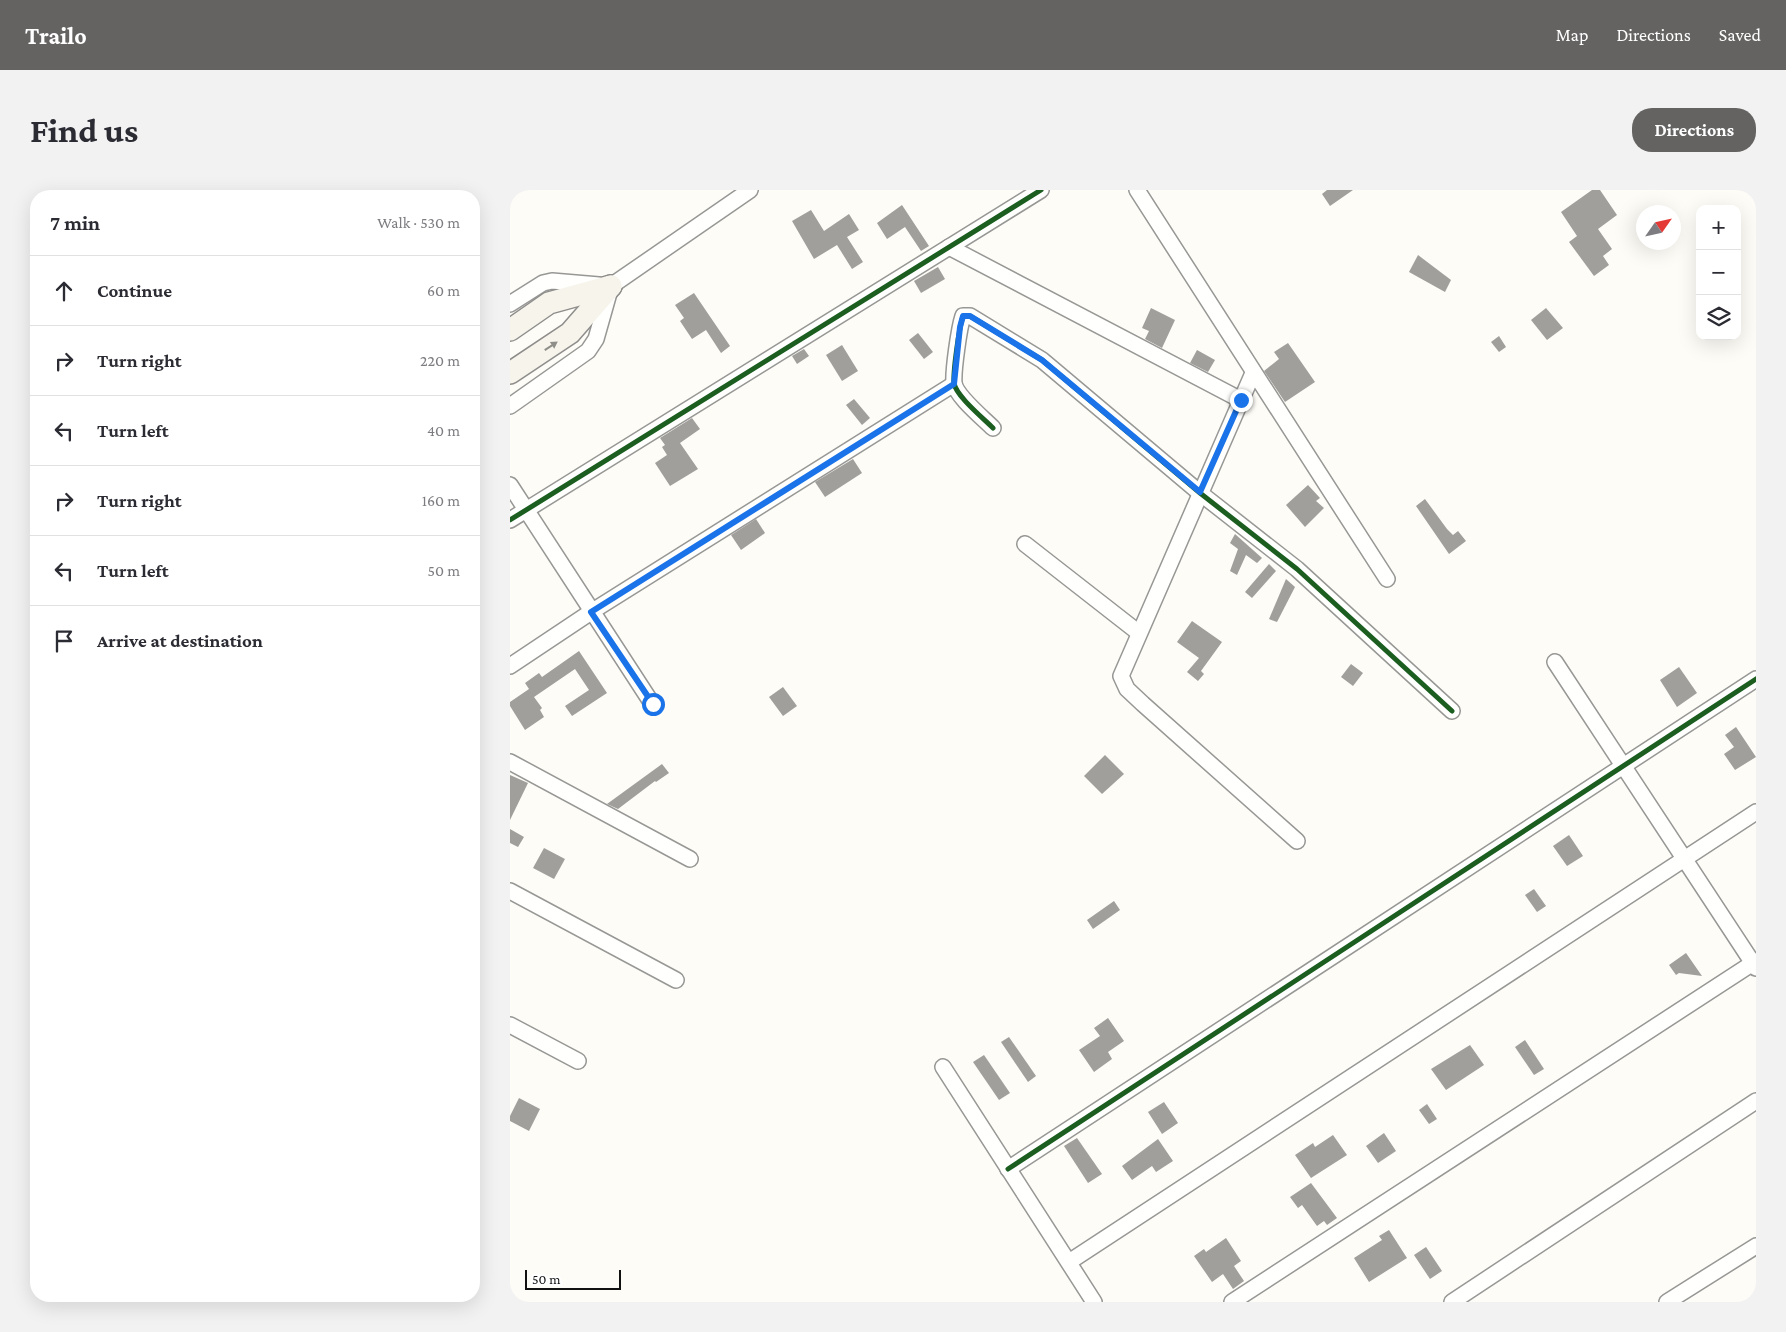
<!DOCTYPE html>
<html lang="en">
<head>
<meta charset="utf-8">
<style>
	:root { --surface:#fff; --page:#f2f2f3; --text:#2b2b33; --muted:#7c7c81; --line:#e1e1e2; --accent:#646362 }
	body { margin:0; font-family:"Crimson Pro",serif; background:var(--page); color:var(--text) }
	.controls { position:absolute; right:15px; top:15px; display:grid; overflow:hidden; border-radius:10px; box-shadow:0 5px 20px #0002 }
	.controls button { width:45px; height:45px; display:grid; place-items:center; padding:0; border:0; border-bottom:1px solid var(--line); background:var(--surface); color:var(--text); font:25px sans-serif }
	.compass { position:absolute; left:1126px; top:15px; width:45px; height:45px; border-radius:50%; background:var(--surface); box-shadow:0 5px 20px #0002; rotate:56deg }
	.scale { position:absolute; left:15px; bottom:12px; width:96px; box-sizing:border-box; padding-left:5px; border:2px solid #111; border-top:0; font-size:14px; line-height:18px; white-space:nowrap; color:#111; -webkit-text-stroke:4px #fff; paint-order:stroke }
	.stop { position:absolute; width:15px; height:15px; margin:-11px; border:4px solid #1a73e8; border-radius:50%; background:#fff }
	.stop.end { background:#1a73e8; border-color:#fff; box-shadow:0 1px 5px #0008 }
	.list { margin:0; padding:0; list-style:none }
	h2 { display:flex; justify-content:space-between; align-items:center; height:65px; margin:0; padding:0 20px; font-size:21px }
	h2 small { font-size:16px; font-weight:400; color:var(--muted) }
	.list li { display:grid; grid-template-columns:32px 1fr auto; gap:15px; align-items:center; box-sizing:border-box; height:70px; padding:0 20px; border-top:1px solid var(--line) }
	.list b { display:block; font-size:19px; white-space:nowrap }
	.list em { font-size:16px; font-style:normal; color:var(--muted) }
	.icon { flex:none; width:28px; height:28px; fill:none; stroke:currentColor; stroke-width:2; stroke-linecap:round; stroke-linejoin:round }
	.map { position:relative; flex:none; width:1246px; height:1112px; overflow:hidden; border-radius:20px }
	header { display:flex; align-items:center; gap:30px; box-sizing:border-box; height:70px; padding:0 25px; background:var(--accent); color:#fff }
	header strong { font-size:24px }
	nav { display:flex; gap:28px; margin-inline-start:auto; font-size:18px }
	.intro { display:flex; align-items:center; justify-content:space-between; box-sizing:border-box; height:120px; padding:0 30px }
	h1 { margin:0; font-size:35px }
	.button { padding:12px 22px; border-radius:20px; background:var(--accent); color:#fff; font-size:18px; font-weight:700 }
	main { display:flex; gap:30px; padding:0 30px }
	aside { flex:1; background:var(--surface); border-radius:20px; box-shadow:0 5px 20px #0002 }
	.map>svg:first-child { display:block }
	.building { fill:#a19f9c }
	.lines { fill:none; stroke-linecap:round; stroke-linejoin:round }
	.street-casing { stroke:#979795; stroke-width:18 }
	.secondary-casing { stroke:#8e8d8b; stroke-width:24 }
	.street { stroke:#fffffe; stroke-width:15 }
	.secondary { stroke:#f6f4eb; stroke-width:21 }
	.cycleway-casing { stroke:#fff; stroke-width:8 }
	.cycleway { stroke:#1b5e20; stroke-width:5 }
	.oneway { fill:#8f8e89 }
	.route { stroke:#1a73e8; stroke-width:6 }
</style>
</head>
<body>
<header>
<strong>Trailo</strong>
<nav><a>Map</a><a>Directions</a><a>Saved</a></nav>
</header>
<div class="intro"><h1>Find us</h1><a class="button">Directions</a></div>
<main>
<aside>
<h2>7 min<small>Walk · 530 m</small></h2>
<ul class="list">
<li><svg class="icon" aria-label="ahead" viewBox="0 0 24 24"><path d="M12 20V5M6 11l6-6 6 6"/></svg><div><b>Continue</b></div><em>60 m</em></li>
<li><svg class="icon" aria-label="right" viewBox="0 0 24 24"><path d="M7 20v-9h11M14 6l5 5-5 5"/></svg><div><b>Turn right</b></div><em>220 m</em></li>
<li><svg class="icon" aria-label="left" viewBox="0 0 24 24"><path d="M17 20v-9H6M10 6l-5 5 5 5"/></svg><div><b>Turn left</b></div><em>40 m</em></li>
<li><svg class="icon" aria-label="right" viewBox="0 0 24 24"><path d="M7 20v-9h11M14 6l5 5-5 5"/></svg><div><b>Turn right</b></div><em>160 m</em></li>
<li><svg class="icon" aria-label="left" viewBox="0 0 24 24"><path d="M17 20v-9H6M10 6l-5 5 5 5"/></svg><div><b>Turn left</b></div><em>50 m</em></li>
<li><svg class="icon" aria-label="arrive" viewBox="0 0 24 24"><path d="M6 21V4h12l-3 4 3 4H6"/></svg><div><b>Arrive at destination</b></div></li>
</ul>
</aside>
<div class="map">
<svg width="1246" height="1112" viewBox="0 0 1246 1112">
	<rect width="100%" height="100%" fill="#fdfcf7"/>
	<g class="building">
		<polygon points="817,0 843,0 820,16 812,4"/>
		<polygon points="1082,0 1090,0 1107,25 1088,39 1102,59 1093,66 1099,75 1084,86 1059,52 1067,46 1051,22"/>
		<polygon points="392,15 419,56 411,61 395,37 377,49 367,33"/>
		<polygon points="301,20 314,41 339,24 349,40 337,47 353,72 342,79 327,55 304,69 282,31"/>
		<polygon points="908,65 941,90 935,102 899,82"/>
		<polygon points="428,77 435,89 411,103 404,91"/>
		<polygon points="184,103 220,156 211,163 196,140 182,149 170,131 174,128 165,115"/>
		<polygon points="641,118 665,130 652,158 635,149 639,141 632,138"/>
		<polygon points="1036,118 1053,138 1037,150 1021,130"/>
		<polygon points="408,143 423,162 414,169 399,150"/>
		<polygon points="989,146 996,157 989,162 981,152"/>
		<polygon points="778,153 805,192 775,212 754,181 769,169 764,162"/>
		<polygon points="332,155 348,181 332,191 316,165"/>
		<polygon points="294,159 299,166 287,174 282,166"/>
		<polygon points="687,160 705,170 698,182 680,173"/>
		<polygon points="344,209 360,228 352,235 336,215"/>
		<polygon points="182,228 190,239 170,253 188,279 160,296 145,273 157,265 152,257 155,255 150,248"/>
		<polygon points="343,269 352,283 315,307 305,292"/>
		<polygon points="798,295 810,308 806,311 814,318 795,337 776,315"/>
		<polygon points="915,309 937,339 943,345 948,341 956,351 939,364 906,316"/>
		<polygon points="246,329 255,343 231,360 221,345"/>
		<polygon points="725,344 752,368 747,373 736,365 727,385 720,381 728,359 720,353"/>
		<polygon points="759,374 766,381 742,408 735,402"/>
		<polygon points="776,389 785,397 767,432 759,429"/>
		<polygon points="682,431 712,452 691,481 694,484 688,491 677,482 689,468 667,452"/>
		<polygon points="69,461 97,503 62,526 55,516 79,500 65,479 24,507 32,518 30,520 34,527 15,540 0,516 0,512 19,499 15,493 29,483 32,487"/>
		<polygon points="841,474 853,483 843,496 831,487"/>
		<polygon points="1169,477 1187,503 1167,517 1150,490"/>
		<polygon points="273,497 287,516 273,526 259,507"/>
		<polygon points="1226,537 1246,567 1225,580 1214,564 1224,557 1215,545"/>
		<polygon points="595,565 614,584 592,604 574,586"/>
		<polygon points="152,574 159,583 146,592 145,591 108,619 97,614"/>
		<polygon points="0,585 18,593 0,630"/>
		<polygon points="0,639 14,647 8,657 0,653"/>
		<polygon points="1059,645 1073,666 1057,676 1043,656"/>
		<polygon points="34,658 55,669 44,689 23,678"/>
		<polygon points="1024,699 1036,716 1027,722 1015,705"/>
		<polygon points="604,711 610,720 583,739 577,730"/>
		<polygon points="1176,763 1192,786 1169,783 1166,785 1159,775"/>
		<polygon points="598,828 614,851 598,862 602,869 584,882 569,860 590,846 584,838"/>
		<polygon points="499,847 526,886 518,892 491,852"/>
		<polygon points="1015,850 1034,879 1024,885 1005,857"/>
		<polygon points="960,855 974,875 936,900 921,879"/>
		<polygon points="474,865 500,903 489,910 463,872"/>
		<polygon points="9,908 30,919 19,941 0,931 0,926"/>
		<polygon points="654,912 668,933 652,944 638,922"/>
		<polygon points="917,914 927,929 919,934 909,920"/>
		<polygon points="874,943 886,961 868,973 856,956"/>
		<polygon points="823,945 837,965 801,988 785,965 803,953 805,957"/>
		<polygon points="567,948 592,984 578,993 554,956"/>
		<polygon points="648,949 663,971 646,982 642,976 622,990 612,976"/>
		<polygon points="801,993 827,1028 817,1035 814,1031 807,1036 792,1015 788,1018 780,1007"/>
		<polygon points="879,1040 897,1068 859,1092 844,1068 872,1050 869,1046"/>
		<polygon points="716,1048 731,1071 724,1076 734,1091 723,1099 713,1084 702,1092 684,1066 694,1059 696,1062"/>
		<polygon points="916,1057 932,1081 920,1089 904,1065"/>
	</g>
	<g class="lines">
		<g class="street-casing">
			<g id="street">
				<polyline points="627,0 877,389"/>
				<polyline points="439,57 731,210"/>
				<polyline points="0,114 33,93 42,91 89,95"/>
				<polyline points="743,183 611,486 617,499 633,514 787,651"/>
				<polyline points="0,216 78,161 86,149 101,96 240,0"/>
				<path d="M 483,238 C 473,228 446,206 444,193 C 443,181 449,138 453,126 L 460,126 L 532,170 L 690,303 L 787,379 L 942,521"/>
				<polyline points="0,295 143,515"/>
				<polyline points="0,330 531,0"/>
				<polyline points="515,354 629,443"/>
				<polyline points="1045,472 1246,778"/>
				<polyline points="0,476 81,422 444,194"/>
				<polyline points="0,572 180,669"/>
				<polyline points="0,701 166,790"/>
				<polyline points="0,835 68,871"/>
				<polyline points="433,877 584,1112"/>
				<polyline points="498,979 1246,489"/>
				<polyline points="559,1072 1246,622"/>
				<polyline points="722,1112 1246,771"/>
				<polyline points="942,1112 1246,911"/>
				<polyline points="1157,1112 1246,1056"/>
			</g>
		</g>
		<g class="secondary-casing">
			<g id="secondary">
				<polyline points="0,140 39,113 101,96"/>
				<polyline points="0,183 60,143 101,96"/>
			</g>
		</g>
		<use href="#street" class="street"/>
		<use href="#secondary" class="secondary"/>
		<g class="cycleway-casing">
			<g id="cycleway">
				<path d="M 483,238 C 473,228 446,206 444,193 C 443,181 449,138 453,126 L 460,126 L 532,170 L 690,303 L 787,379 L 942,521"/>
				<polyline points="0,330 531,0"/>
				<polyline points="498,979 1246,489"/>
			</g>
		</g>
		<use href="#cycleway" class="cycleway"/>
	</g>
	<defs><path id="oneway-solid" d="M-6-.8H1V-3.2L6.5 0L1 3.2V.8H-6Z" transform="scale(1.25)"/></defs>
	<use class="oneway" href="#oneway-solid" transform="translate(41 156) rotate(-33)"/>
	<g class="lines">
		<polyline class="route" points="143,514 81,422 444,194 450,137 453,126 460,126 532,170 690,302 731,210"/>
	</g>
</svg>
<div class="controls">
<button>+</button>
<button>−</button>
<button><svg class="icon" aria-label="layers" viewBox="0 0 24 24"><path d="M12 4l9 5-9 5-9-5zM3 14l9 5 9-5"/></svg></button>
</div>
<svg class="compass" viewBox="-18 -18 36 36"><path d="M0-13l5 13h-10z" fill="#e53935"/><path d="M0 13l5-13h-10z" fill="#7c7c81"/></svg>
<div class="scale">50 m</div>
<div class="stop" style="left:143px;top:514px"></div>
<div class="stop end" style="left:731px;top:210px"></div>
</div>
</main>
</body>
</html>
